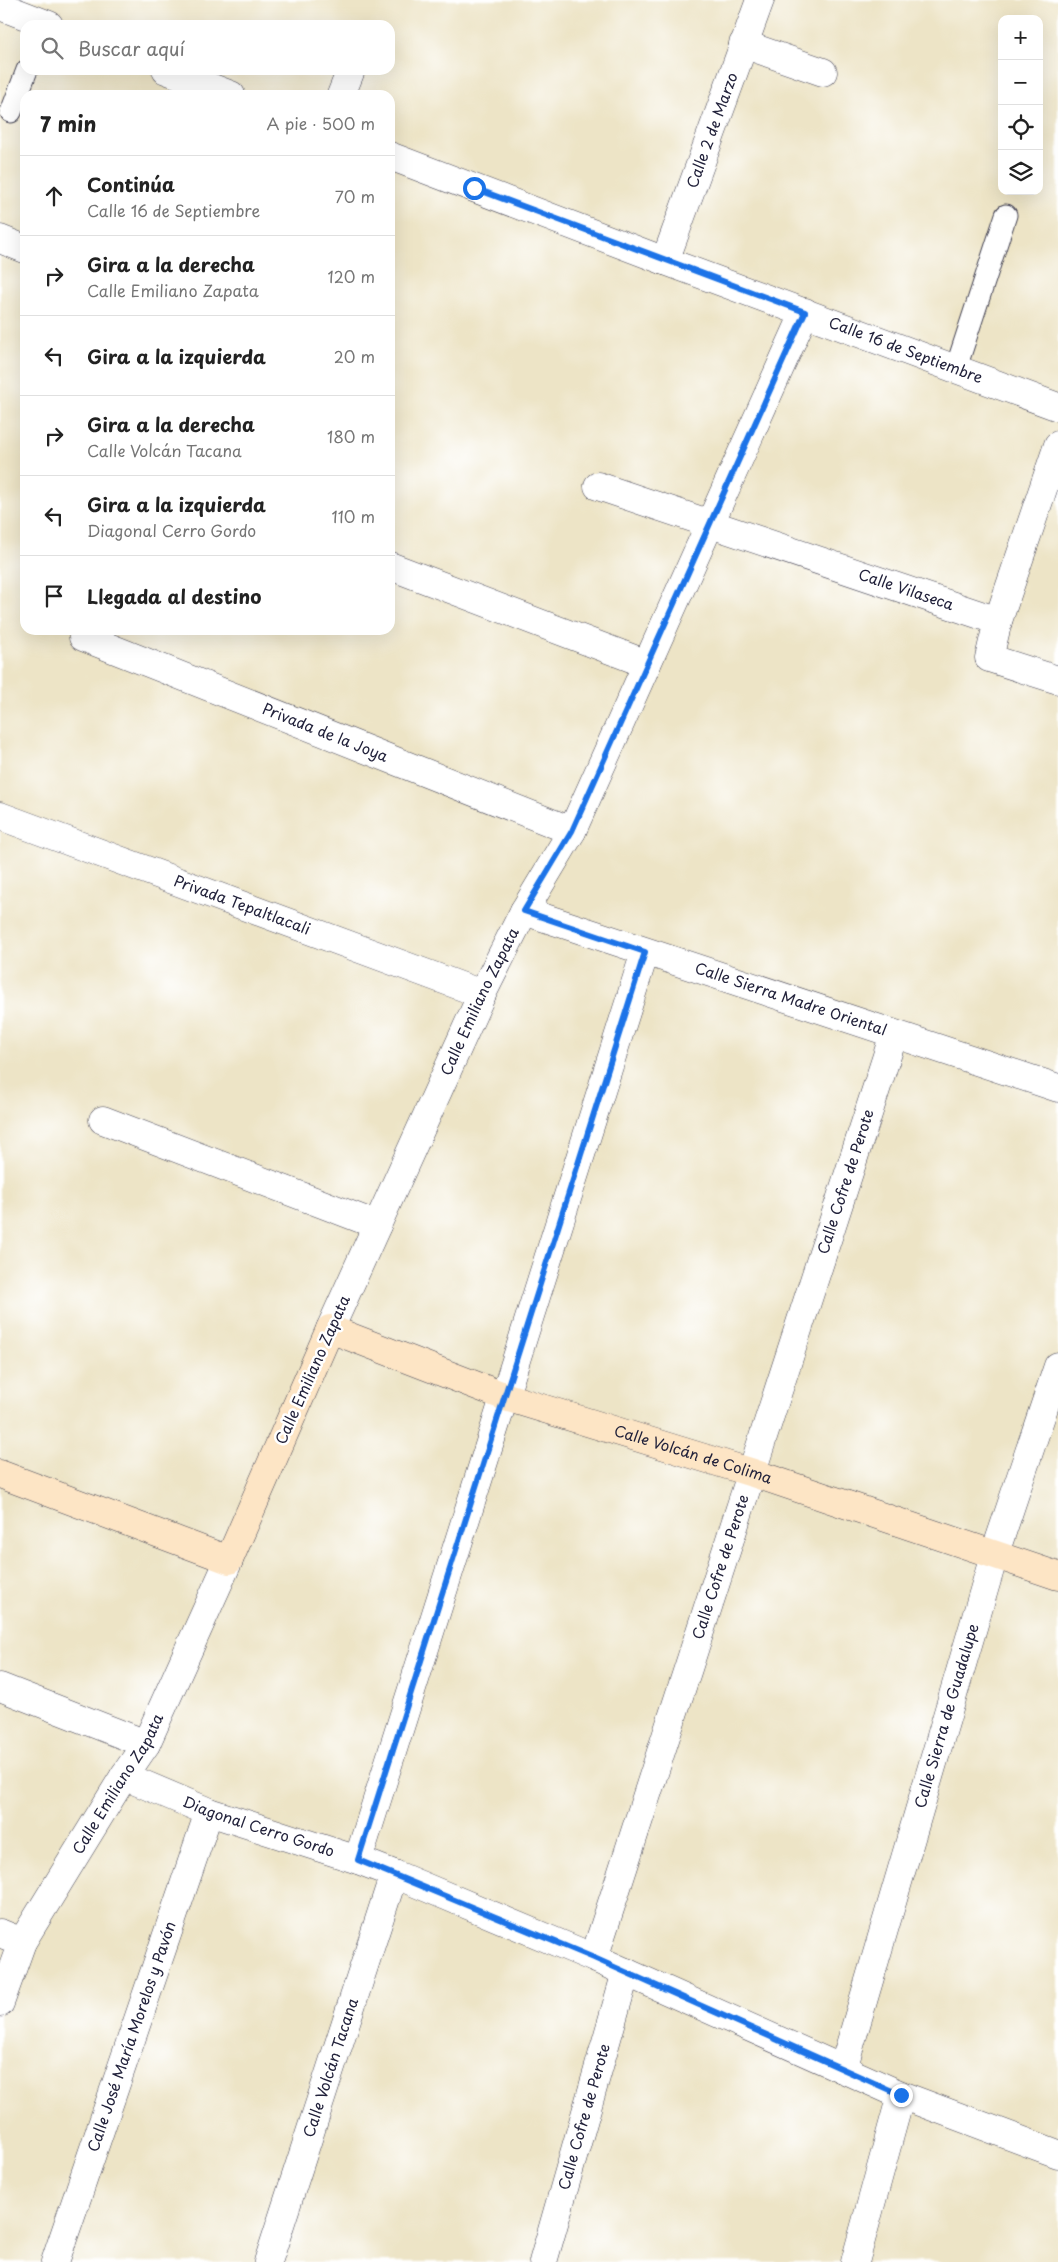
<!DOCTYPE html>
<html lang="es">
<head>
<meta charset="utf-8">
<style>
	:root { --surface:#fff; --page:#f6f6f6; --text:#222; --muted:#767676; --line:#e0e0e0 }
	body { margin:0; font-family:"Playpen Sans",sans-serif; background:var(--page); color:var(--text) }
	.controls { position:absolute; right:15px; top:15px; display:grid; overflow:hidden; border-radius:10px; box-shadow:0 5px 20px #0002 }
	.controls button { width:45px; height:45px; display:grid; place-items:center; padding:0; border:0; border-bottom:1px solid var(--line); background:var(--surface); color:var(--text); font:25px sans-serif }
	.stop { position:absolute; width:15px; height:15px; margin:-11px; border:4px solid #1a73e8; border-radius:50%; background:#fff }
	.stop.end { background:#1a73e8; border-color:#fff; box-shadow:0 1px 5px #0008 }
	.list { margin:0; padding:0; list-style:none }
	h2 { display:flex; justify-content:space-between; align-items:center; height:65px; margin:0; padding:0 20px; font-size:21px }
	h2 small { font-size:16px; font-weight:400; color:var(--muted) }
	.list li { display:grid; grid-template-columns:32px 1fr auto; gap:15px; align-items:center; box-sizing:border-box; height:80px; padding:0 20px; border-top:1px solid var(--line) }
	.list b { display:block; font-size:19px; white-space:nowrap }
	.list p { margin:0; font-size:16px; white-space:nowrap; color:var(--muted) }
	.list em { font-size:16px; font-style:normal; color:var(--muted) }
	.icon { flex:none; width:28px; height:28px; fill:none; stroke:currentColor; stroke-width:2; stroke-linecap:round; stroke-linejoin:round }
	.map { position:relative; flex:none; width:1058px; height:2262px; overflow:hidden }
	.search { position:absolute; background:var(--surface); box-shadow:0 5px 20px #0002; left:20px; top:20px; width:375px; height:55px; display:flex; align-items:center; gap:12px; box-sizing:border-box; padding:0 18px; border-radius:15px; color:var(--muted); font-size:19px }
	.panel { position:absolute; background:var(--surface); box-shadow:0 5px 20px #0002; left:20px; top:90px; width:375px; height:545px; border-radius:15px }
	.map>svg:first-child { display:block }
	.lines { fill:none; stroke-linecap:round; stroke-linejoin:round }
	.lane-casing { stroke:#403f50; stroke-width:23 }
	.street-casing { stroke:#403f50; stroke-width:29 }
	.secondary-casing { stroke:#403f50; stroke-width:29 }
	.lane { stroke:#fff; stroke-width:21 }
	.street { stroke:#fff; stroke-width:28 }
	.secondary { stroke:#fde5c5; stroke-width:28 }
	.route { stroke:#1a73e8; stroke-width:6 }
	.labels { text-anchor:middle; stroke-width:5; stroke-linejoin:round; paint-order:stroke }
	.street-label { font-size:15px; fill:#22223b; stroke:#fff }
</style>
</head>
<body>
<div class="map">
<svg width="1058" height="2262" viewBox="0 0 1058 2262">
	<rect width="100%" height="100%" fill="#fff"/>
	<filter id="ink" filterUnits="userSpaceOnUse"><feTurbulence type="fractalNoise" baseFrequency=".02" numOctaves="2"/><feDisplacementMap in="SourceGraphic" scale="10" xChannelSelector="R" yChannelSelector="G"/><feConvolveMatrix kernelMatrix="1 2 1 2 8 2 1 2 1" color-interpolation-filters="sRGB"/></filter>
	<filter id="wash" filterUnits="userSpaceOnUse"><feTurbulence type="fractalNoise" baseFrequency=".0096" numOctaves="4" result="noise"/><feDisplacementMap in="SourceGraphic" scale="20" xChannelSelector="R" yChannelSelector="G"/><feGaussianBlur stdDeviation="1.12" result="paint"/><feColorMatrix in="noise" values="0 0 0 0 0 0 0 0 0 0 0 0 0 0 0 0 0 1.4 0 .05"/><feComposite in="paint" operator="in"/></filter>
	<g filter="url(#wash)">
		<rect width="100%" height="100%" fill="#ede4c6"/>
	</g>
	<g filter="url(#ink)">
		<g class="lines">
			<g class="lane-casing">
				<g id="lane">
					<polyline points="11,112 27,70"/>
					<polyline points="956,368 1006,215"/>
				</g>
			</g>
			<g class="street-casing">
				<g id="street">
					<polyline points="0,6 49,25"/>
					<polyline points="743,44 823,72"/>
					<polyline points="166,70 231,95"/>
					<polyline points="341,95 351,70"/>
					<path id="s1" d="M 390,156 L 665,261 L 1058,407"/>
					<polyline points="0,239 25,249"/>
					<path id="s2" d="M 665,261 L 760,0"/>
					<polyline points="1058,445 998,621 989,658 1058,680"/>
					<path id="s3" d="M 598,486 L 998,621"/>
					<polyline points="390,566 647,664"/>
					<path id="s4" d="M 86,630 L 83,637 L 572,831"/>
					<path id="s5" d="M 0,816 L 482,994"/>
					<path id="s6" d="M 524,911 L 1058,1088"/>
					<polyline points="103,1120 377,1225"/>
					<path id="s7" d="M 330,1329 L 482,994 L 524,911 L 572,831 L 805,312"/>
					<polyline points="0,1687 146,1744"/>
					<path id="s8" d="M 124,1776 L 209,1812 L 358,1860 L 394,1874 L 594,1958 L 901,2095 L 1058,2154"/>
					<polyline points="358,1860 645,952"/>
					<polyline points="0,1933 22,1942"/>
					<path id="s9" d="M 594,1958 L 894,1034"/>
					<path id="s10" d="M 0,2003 L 22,1942 L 124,1776 L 146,1744 L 229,1560"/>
					<path id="s11" d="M 843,2069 L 994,1556 L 1058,1366"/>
					<path id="s12" d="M 55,2262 L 209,1812"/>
					<path id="s13" d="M 268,2262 L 394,1874"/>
					<path id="s14" d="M 543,2262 L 626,1972"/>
					<polyline points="855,2262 901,2095"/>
				</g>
			</g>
			<g class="secondary-casing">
				<g id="secondary">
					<path id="s15" d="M 0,1474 L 229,1560 L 330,1329 L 506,1397 L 753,1473 L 1058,1576"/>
				</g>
			</g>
			<use href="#lane" class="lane"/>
			<use href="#street" class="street"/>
			<use href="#secondary" class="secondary"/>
		</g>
	</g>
	<g class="lines" filter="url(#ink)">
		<polyline class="route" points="474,188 805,312 572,831 524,911 645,952 358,1860 594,1958 901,2095"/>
	</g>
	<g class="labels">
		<g class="street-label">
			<text dy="5" stroke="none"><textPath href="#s2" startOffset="139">Calle 2 de Marzo</textPath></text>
			<text dy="5" stroke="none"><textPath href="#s1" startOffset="551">Calle 16 de Septiembre</textPath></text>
			<text dy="5" stroke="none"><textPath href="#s3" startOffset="325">Calle Vilaseca</textPath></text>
			<text dy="5" stroke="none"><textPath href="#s4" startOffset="268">Privada de la Joya</textPath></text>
			<text dy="5" stroke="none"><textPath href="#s5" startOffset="258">Privada Tepaltlacali</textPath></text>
			<text dy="5" stroke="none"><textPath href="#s6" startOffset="281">Calle Sierra Madre Oriental</textPath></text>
			<text dy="5" stroke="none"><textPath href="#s7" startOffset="360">Calle Emiliano Zapata</textPath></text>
			<text dy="5" stroke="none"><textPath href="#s9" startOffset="816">Calle Cofre de Perote</textPath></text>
			<text transform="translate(313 1370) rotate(-66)" y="5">Calle Emiliano Zapata</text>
			<text dy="5" stroke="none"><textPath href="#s15" startOffset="881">Calle Volcán de Colima</textPath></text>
			<text dy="5" stroke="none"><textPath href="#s9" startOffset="411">Calle Cofre de Perote</textPath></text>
			<text dy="5" stroke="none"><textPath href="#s11" startOffset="368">Calle Sierra de Guadalupe</textPath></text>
			<text dy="5" stroke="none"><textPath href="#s10" startOffset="250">Calle Emiliano Zapata</textPath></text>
			<text dy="5" stroke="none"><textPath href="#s8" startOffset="144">Diagonal Cerro Gordo</textPath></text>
			<text dy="5" stroke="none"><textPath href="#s12" startOffset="238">Calle José María Morelos y Pavón</textPath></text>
			<text dy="5" stroke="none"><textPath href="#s13" startOffset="204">Calle Volcán Tacana</textPath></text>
			<text dy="5" stroke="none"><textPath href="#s14" startOffset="151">Calle Cofre de Perote</textPath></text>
		</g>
	</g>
</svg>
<div class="controls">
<button>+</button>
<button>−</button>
<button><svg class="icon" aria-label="locate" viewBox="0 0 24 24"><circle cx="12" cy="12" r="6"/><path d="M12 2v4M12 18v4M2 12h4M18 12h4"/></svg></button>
<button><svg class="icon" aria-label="layers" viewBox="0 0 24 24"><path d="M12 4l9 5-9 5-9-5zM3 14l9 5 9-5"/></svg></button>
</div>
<div class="stop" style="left:474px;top:188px"></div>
<div class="stop end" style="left:901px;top:2095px"></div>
<div class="search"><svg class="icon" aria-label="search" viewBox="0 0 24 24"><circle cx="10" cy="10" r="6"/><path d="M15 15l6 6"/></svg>Buscar aquí</div>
<section class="panel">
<h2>7 min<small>A pie · 500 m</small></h2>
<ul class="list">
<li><svg class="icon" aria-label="ahead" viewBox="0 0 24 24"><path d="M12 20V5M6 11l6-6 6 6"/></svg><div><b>Continúa</b><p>Calle 16 de Septiembre</p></div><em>70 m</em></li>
<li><svg class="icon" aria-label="right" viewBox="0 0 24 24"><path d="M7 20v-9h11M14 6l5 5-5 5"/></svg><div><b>Gira a la derecha</b><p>Calle Emiliano Zapata</p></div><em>120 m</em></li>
<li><svg class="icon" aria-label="left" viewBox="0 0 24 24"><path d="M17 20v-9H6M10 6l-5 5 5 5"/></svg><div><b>Gira a la izquierda</b></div><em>20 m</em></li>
<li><svg class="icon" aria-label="right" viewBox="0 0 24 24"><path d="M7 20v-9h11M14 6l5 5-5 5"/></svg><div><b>Gira a la derecha</b><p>Calle Volcán Tacana</p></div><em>180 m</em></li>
<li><svg class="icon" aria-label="left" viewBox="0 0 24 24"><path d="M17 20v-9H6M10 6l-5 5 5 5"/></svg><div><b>Gira a la izquierda</b><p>Diagonal Cerro Gordo</p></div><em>110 m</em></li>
<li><svg class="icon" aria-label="arrive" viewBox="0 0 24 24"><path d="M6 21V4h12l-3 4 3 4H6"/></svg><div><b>Llegada al destino</b></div></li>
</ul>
</section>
</div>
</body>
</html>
